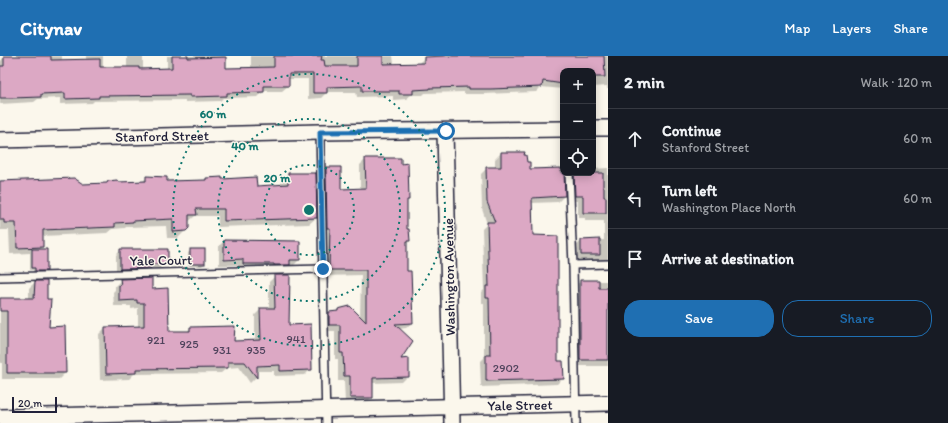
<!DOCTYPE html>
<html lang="en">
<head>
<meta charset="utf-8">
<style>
	:root { --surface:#171b24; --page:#242831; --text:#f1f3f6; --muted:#9ea1a6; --line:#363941; --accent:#1f6fb2 }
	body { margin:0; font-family:Itim,sans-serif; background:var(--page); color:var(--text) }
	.controls { position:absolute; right:12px; top:12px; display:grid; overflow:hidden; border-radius:8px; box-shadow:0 2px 10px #0003 }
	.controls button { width:36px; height:36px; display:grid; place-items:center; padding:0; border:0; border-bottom:1px solid var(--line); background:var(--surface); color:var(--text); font:20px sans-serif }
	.scale { position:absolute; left:12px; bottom:10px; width:45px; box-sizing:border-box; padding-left:4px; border:2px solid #22223b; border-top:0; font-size:11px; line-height:14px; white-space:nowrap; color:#22223b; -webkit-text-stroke:3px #fbf7ec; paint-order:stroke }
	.stop { position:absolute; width:12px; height:12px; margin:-9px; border:3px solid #1f6fb2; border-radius:50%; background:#fff }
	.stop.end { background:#1f6fb2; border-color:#fff; box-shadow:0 1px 4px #0008 }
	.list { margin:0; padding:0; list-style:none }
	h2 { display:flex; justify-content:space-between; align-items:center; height:52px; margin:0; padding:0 16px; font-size:17px }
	h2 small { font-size:13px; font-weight:400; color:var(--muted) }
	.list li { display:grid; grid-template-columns:26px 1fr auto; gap:12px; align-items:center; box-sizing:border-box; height:60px; padding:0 16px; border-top:1px solid var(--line) }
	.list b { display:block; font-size:15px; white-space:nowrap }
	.list p { margin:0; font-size:13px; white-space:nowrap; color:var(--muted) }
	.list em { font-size:13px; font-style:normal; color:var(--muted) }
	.actions { display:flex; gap:8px; padding:12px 16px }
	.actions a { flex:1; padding:9px 0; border:1px solid var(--accent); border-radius:16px; text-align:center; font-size:14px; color:var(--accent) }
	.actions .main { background:var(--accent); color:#fff }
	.icon { flex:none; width:22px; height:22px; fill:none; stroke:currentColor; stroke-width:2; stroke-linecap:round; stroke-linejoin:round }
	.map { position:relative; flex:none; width:608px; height:367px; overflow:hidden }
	header { display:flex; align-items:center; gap:24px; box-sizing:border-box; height:56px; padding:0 20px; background:var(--accent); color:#fff }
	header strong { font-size:19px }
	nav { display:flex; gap:22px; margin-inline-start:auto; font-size:14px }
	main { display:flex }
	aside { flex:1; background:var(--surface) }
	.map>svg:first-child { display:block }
	.shadow { fill:#0003 }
	.building { fill:#dca8c4; stroke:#22223b }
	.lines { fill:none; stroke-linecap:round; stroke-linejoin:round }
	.lane-casing { stroke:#22223b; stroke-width:10 }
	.street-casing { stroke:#22223b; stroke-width:18 }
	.lane { stroke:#fbf7ec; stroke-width:7 }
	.street { stroke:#fbf7ec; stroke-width:15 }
	.route { stroke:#1f6fb2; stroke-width:5 }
	.ring { fill:none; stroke:#0f766e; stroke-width:2; stroke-dasharray:2 4 }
	.labels { text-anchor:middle; stroke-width:3; stroke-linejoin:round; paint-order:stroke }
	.number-label { font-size:12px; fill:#50445d }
	.street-label { font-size:14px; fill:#22223b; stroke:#fbf7ec }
	.centre { fill:#0f766e; stroke:#fbf7ec; stroke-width:2 }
	.ring-label { font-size:12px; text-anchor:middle; font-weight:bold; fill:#0f766e; stroke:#fbf7ec; stroke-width:3; stroke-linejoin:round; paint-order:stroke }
</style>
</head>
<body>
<header>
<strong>Citynav</strong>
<nav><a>Map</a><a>Layers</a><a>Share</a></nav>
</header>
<main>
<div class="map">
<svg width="608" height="367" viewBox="0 0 608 367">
	<rect width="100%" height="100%" fill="#fbf7ec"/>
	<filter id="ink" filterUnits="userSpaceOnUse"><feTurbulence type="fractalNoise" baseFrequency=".025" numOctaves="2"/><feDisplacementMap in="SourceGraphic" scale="8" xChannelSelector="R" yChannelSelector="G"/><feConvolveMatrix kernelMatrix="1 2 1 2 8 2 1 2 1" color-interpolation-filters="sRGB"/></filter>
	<g filter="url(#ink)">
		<g class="shadow">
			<polygon points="33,0 62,0 62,5 86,3 86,0 103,0 103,12 127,12 127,0 143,0 143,14 167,13 167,0 225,0 226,14 251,12 251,0 393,0 394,8 418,8 424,2 440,2 440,0 608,0 608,33 607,33 607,30 593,31 593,15 563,15 563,33 541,31 536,36 484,38 464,38 464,36 425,37 423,39 411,39 406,43 393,44 393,40 357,41 356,36 327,36 321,42 308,43 308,23 288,23 288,30 282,35 264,35 258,41 223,42 220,45 185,46 185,44 94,45 92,47 60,48 60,42 38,43 34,46 0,48 0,6 4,1"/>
			<polygon points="501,97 526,107 529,114 563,114 564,140 558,146 531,147 532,180 557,306 563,322 557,328 481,331 480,306 484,302 484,247 481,247 481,237 484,234 482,173 487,168 482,153 481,118 487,112 495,112 495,103"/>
			<polygon points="366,103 408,143 406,145 406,174 408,174 409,185 406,187 406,216 412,267 406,272 399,273 399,304 408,320 402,326 372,327 372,341 366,347 345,347 344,325 338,325 338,303 335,303 335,275 324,275 324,262 329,257 336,256 338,254 360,262 361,219 324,220 321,118 327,112 340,134 360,133 360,109"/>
			<polygon points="608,112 608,204 576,204 576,190 581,185 604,184 604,165 585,165 585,162 578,162 578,145 570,145 568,117 593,117 593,113"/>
			<polygon points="288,118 315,118 316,162 309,168 218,171 218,160 195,160 188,166 188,172 178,182 167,182 166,170 126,171 125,172 112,173 107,177 42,180 42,190 39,194 46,214 43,217 33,217 33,214 30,214 30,197 10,198 9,174 0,174 0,126 82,129 142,126 147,121 166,126 203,125 206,123 221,124 256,131 281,130 281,125"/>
			<polygon points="224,185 299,204 294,209 288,209 283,214 238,214 238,209 219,209 219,190"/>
			<polygon points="121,194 167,208 162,212 150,212 146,216 116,217 116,199"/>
			<polygon points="191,194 204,208 202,210 188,210 188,197"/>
			<polygon points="275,220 288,270 311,313 305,319 274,320 274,315 256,315 256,321 250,327 239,311 227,312 221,317 134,318 129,323 100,324 99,278 105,272 138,271 138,252 131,253 131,250 114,250 113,236 115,234 115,230 121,224 151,234 168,276 187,276 190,272 233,286 255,286 255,259 261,253 269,253 269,226"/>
			<polygon points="581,225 608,225 608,310 574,310 574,231"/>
			<polygon points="35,226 48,272 65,317 59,323 2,323 2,307 0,307 0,243 29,243 29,232"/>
		</g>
		<g class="building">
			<polygon points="4,0 51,0 51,4 100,3 100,11 139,11 139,13 172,12 172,0 188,0 188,2 226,1 226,12 274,11 274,0 322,0 321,4 324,4 325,10 357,10 357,0 383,0 383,8 424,7 424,1 445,0 604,0 605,21 593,21 593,15 562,15 563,28 543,25 542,31 491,33 469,33 469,31 430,32 430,33 413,34 413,38 399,38 399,35 362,35 362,30 327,31 327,37 313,37 313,18 289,18 289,30 264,30 264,36 227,37 227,40 190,41 190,39 99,40 99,42 65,43 65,37 41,38 41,41 12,42 0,42 0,10 4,10"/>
			<polygon points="501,96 525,96 524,99 526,99 527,106 530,106 530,113 561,112 561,117 564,117 565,140 532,142 533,179 558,180 558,305 563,305 564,323 486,325 486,299 490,299 489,242 486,242 486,230 489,230 487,166 495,166 487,146 486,111 501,111"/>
			<polygon points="365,102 401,102 401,108 408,107 409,144 407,144 407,173 409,173 410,185 407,185 407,215 411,215 413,267 395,268 413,285 401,303 409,302 409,321 373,322 373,342 350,342 350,320 344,320 343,297 340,297 340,269 329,269 329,256 338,255 338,253 350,250 366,266 366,214 329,214 330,172 327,172 326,116 326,111 341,111 341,133 366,132"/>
			<polygon points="288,117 316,117 317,162 224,165 224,153 196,153 197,159 189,159 189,172 186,175 173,176 173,163 133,165 133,166 115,167 115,171 43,174 43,191 17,192 16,167 4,167 4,164 0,164 0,125 74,122 83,128 107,127 108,125 117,124 118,126 146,125 146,120 167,121 167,125 206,124 206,122 222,121 222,123 256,121 257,130 288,128"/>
			<polygon points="574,117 603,117 603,131 604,131 604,141 606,141 606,157 583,157 583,140 575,140"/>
			<polygon points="600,183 600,199 581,199 581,184"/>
			<polygon points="224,184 300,185 300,204 290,204 290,209 274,209 274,208 243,208 243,203 224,204"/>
			<polygon points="32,193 47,193 47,215 35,215 35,212 32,212"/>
			<polygon points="120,193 168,193 168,208 151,208 151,212 120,213"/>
			<rect x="190" y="193" width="15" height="15"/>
			<polygon points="274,219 290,219 289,269 311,268 312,314 280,315 280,309 257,310 257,322 245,306 228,306 228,312 136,313 136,317 106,318 105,271 144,270 144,247 137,247 137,244 119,245 119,229 121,229 120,223 152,222 152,233 168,232 169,275 190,275 190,271 235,270 234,285 261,284 260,252 275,252"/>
			<polygon points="580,224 599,224 599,232 608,232 608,304 580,304"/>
			<polygon points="35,225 47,225 47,243 51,243 49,271 65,270 66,317 7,317 7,255 0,255 0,242 34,242"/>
		</g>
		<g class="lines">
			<g class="lane-casing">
				<g id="lane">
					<polyline points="320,76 326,367"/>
					<polyline points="569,117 573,209 576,367"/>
					<polyline points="573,209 608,208"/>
					<polyline points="0,221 323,213"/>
				</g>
			</g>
			<g class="street-casing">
				<g id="street">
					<polyline points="593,72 608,72"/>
					<polyline points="445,75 452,367"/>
					<polyline points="0,84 320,76 563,73"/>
					<polyline points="0,361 608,347"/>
				</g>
			</g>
			<use href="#lane" class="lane"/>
			<use href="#street" class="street"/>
		</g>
	</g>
	<g class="lines" filter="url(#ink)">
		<polyline class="route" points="323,213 320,76 446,75"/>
	</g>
	<g class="ring">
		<circle cx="309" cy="154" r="45"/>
		<circle cx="309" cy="154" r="91"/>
		<circle cx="309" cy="154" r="136"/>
	</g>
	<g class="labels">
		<g class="number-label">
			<text x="296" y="287">941</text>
			<text x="156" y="288">921</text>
			<text x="189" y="292">925</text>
			<text x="222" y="298">931</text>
			<text x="256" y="298">935</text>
			<text x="506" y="316">2902</text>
		</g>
		<g class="street-label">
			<text transform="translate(162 80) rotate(-1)" y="5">Stanford Street</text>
			<text transform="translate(161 204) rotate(-1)" y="5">Yale Court</text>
			<text transform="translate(449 221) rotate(-91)" y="5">Washington Avenue</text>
			<text transform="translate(520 349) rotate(-1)" y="5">Yale Street</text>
		</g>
	</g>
	<circle cx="309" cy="154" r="6" class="centre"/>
	<g class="ring-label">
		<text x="213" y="62">60 m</text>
		<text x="245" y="94">40 m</text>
		<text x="277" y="126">20 m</text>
	</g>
</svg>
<div class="controls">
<button>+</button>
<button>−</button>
<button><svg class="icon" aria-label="locate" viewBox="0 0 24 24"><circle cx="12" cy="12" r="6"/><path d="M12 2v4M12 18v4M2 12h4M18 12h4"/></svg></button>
</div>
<div class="scale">20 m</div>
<div class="stop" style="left:446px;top:75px"></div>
<div class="stop end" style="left:323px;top:213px"></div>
</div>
<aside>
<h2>2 min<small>Walk · 120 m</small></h2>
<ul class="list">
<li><svg class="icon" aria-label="ahead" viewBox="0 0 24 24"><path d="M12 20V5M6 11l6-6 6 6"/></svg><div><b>Continue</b><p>Stanford Street</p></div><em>60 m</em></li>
<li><svg class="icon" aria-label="left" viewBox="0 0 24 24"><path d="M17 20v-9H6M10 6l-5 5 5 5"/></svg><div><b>Turn left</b><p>Washington Place North</p></div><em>60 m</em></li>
<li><svg class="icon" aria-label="arrive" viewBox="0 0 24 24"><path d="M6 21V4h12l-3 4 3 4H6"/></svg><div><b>Arrive at destination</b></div></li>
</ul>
<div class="actions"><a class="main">Save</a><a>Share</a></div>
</aside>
</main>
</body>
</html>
